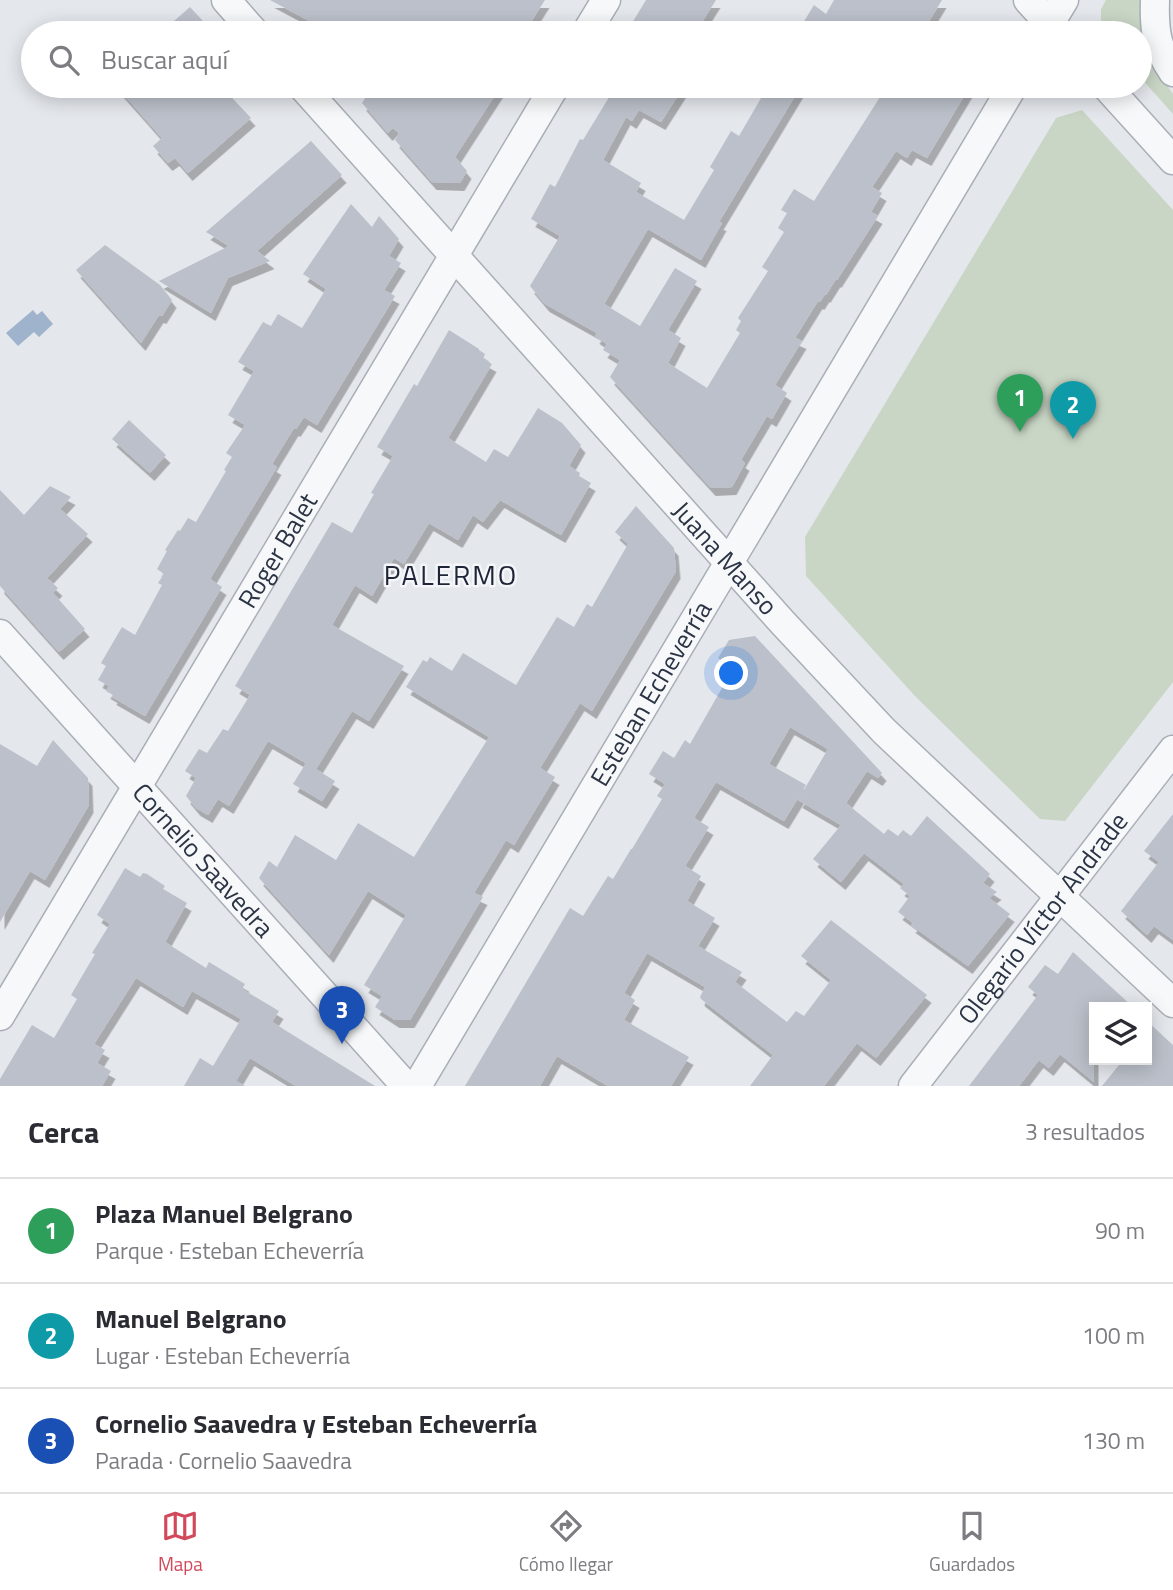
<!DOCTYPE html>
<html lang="es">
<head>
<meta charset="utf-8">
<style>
	:root { --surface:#fff; --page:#f2f2f3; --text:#2b2b33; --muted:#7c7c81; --line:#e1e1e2; --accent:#d1495b }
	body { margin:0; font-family:"Titillium Web",sans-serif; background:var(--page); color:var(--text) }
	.controls { position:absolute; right:21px; bottom:21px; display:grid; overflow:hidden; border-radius:0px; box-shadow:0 4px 18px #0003 }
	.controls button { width:63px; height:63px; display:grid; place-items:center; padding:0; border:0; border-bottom:2px solid var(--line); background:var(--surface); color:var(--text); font:35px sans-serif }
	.you { position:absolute; left:732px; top:674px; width:24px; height:24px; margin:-18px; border:5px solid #fff; border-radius:50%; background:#1a73e8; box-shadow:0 0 0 10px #1a73e833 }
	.badge { display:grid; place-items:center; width:46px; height:46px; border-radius:50%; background:var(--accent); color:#fff; font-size:23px; font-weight:700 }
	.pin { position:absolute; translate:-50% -58px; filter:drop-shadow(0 2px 4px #0008) }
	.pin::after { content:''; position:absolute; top:37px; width:24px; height:21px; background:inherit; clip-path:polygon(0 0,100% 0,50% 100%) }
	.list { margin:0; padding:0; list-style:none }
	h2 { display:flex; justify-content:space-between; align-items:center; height:91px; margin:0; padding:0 28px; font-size:30px }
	h2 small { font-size:23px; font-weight:400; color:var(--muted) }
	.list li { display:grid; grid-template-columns:46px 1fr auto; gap:21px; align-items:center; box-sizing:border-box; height:105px; padding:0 28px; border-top:2px solid var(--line) }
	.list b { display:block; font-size:26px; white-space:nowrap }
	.list p { margin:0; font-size:23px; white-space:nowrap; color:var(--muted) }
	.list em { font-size:23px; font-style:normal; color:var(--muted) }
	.icon { flex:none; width:38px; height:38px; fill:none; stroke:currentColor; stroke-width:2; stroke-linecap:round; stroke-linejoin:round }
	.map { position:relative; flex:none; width:1173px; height:1086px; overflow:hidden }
	.search { position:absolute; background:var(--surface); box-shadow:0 4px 18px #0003; left:21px; right:21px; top:21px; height:77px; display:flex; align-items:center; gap:18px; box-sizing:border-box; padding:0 24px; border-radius:38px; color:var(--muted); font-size:26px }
	.sheet { height:406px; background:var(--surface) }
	nav { display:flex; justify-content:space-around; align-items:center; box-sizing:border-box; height:98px; border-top:2px solid var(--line); background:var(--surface); font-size:19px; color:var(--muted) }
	nav a { display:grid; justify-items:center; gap:4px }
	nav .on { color:var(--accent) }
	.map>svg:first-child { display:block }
	.park { fill:#c9d6c5 }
	.water { fill:#9fb4cc }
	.building { fill:#bbc0ca; filter:url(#shadow) }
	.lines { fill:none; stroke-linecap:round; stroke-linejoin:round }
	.street-casing { stroke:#a9aeb7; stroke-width:31 }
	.street { stroke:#f7f8fa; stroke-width:28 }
	.labels { text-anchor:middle; stroke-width:5; stroke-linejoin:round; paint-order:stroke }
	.street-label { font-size:26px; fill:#2b3445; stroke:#f4f6f9 }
	.neighbourhood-label { font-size:28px; letter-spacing:2px; fill:#1d2536; stroke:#f4f6f9 }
</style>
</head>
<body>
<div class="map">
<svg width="1173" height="1086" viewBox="0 0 1173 1086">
	<defs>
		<filter id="shadow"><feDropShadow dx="4.5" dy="8" stdDeviation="0" flood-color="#0004"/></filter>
	</defs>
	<rect width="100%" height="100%" fill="#e4e7ec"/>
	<g class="park">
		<polygon points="1106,0 1142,0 1161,76 1173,94 1173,114 1140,77 1140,33 1101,33 1101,9"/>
		<polygon points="1082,110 1173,210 1173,682 1065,821 1040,819 915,696 806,576 805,537 1056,118"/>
	</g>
	<polygon class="water" points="33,310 37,315 42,311 53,324 39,337 34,332 18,346 6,333"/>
	<g class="building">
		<polygon points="270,0 545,0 524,33 329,33 315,25 315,24"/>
		<polygon points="646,0 716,0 695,33 626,33"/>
		<polygon points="834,0 942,0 922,33 797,33 814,5 826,14"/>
		<polygon points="190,7 214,33 160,33 174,21"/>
		<polygon points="116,86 221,86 251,118 188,173 175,158 168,163 153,146 162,138"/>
		<polygon points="373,86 501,86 455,157 467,171 460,183 432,182 395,140 399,133 393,128 388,133 362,103"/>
		<polygon points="597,86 684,86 661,122 639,110 632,121 626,117 603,160 641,183 636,192 684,220 714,170 710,167 731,131 739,136 768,86 801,86 719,222 722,223 701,260 648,229 604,304 640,326 675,268 697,281 668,330 681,338 668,363 707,388 740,333 736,330 741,321 738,318 768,271 762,267 784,232 778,228 787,213 781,210 794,189 814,201 887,86 970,86 927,158 912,150 907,158 896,151 872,187 882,193 871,212 878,216 837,280 836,279 826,295 825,294 820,302 818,301 795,338 802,341 775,385 787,393 772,419 767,416 741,460 745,463 732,487 711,488 610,377 620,360 603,350 607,344 595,336 597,333 545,304 530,286 560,236 531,219 550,184 555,187 580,139 583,140 611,94"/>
		<polygon points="311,141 342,175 257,251 270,261 228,278 211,313 159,281 229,246 206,232"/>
		<polygon points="351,204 372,227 379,216 399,239 389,256 401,263 384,290 395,296 317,425 304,417 296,429 294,428 272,464 277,467 210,579 222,587 145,716 112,697 113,695 106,691 109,686 98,680 106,666 101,663 122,627 135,635 162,585 158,583 164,574 157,569 167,551 165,550 178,530 180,531 188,518 196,522 226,471 224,470 232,457 226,453 245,425 228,415 254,371 238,362 263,322 271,326 278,314 302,328 326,289 303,274"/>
		<polygon points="105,245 160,285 172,300 162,316 159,315 141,343 76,270"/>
		<polygon points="449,330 479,349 479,350 485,354 483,359 492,364 448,438 486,462 494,449 508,457 538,408 562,423 581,445 569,466 580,473 579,476 591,483 561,535 500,500 483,522 473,515 458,540 429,523 404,564 394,558 372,596 355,585 332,625 404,666 369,721 352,711 316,769 268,741 229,806 218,799 208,815 196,808 186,796 196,778 185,771 199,749 207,753 223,729 228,731 250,695 235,686 332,522 352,533 374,494 371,493 393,456 377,447 414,384 417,386"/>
		<polygon points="129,420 166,455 150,473 112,439"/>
		<polygon points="50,486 71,497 60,509 88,534 47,578 58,588 53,593 85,629 59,652 0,586 0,490 24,515"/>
		<polygon points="636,506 674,548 676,571 592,711 580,703 540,768 555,777 514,845 506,840 474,893 483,897 410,1020 395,1020 375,1007 382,996 364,985 406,915 368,891 329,955 259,878 269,861 277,867 295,835 336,860 358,823 414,857 489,737 406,687 423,660 427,662 430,657 452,671 463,653 516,685 557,617 574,627 587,604 592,607 628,544 615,532"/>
		<polygon points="755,636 882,773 878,778 867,771 846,803 884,834 888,829 898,836 903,830 911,836 927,816 990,874 983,883 997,892 989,898 1010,914 968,966 911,925 913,923 898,912 910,896 900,888 904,884 864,853 841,882 813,859 841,825 798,800 828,749 790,727 769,764 806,785 784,821 716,782 694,818 709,827 685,866 701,876 687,901 715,918 698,946 742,972 735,982 787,1022 796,1011 804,1016 831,980 801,956 831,920 927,995 876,1058 857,1043 824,1086 750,1086 773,1055 701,999 700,997 705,987 647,953 624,993 635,1000 624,1020 689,1057 671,1086 608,1086 557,1056 540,1086 465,1086 570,908 583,916 608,876 613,879 631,849 632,849 662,799 657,796 665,784 649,774 663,751 674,758 685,740 690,744 734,667 718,658 729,640"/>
		<polygon points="53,740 88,778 89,805 45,880 30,871 0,922 0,744 37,766"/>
		<polygon points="306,763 335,781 322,801 293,784"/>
		<polygon points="1173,814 1173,940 1154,926 1147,935 1121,911 1159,862 1144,851"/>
		<polygon points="125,868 140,877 143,873 147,874 165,886 163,889 187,903 165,942 206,968 209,962 245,984 242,989 279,1011 272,1022 375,1086 296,1086 250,1058 236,1081 245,1086 184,1086 200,1058 213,1066 241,1019 192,991 183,1007 136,978 94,1044 105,1050 97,1063 111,1071 102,1086 0,1086 0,1079 32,1025 54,1038 77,999 71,995 95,954 92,953 110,924 97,915"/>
		<polygon points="1073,952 1133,1007 1094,1007 1094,1082 1060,1054 1049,1068 1039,1060 1019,1086 969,1086 1038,995 1028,987 1045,965 1058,974"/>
		<polygon points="1147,1021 1173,1045 1173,1086 1102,1086 1123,1060 1147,1060"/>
	</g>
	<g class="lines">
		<g class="street-casing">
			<g id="street">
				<polyline points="226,0 255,33"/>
				<polyline points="1028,0 1058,33"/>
				<path d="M 1155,0 C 1154,30 1156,47 1173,72"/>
				<polyline points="586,33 606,0"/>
				<polyline points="1044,33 1064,0"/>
				<path id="s1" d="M 302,86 L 783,623 L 884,731 L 1173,1003"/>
				<polyline points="1106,86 1173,160"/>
				<path id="s2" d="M 0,634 L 406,1086"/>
				<path id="s3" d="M 0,1016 L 555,86"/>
				<path id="s4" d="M 417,1086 L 1013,86"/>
				<path id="s5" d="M 913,1086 L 1173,750"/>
			</g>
		</g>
		<use href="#street" class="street"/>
	</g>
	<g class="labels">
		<g class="street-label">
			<text dy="9" stroke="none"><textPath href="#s3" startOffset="542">Roger Balet</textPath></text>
			<text dy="9" stroke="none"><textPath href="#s1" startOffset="634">Juana Manso</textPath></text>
			<text dy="9" stroke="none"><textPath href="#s4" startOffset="457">Esteban Echeverría</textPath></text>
			<text dy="9" stroke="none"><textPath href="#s2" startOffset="304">Cornelio Saavedra</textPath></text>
			<text dy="9" stroke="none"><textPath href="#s5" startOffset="212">Olegario Víctor Andrade</textPath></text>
		</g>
		<g class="neighbourhood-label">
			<text x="451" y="585">PALERMO</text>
		</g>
	</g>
</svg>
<div class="controls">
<button><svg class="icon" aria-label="layers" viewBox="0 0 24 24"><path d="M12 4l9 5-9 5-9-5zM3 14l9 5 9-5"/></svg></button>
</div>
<div class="you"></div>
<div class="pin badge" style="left:1020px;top:432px;background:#2e9e5b">1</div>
<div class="pin badge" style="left:1073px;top:439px;background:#0f9aa8">2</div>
<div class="pin badge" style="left:342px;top:1044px;background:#1a4fb4">3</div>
<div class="search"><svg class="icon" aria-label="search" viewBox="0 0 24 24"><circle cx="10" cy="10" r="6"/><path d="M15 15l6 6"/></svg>Buscar aquí</div>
</div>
<section class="sheet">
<h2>Cerca<small>3 resultados</small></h2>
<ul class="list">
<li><span class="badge" style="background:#2e9e5b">1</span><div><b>Plaza Manuel Belgrano</b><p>Parque · Esteban Echeverría</p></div><em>90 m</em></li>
<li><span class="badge" style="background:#0f9aa8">2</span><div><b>Manuel Belgrano</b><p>Lugar · Esteban Echeverría</p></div><em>100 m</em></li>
<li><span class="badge" style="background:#1a4fb4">3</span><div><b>Cornelio Saavedra y Esteban Echeverría</b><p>Parada · Cornelio Saavedra</p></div><em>130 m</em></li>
</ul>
</section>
<nav>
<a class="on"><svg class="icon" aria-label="map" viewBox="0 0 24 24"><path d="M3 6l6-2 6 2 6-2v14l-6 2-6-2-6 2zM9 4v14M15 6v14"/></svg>Mapa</a>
<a><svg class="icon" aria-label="directions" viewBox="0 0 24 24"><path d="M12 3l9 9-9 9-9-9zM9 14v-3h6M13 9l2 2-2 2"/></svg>Cómo llegar</a>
<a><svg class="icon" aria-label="saved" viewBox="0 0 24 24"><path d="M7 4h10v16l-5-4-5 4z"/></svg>Guardados</a>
</nav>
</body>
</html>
